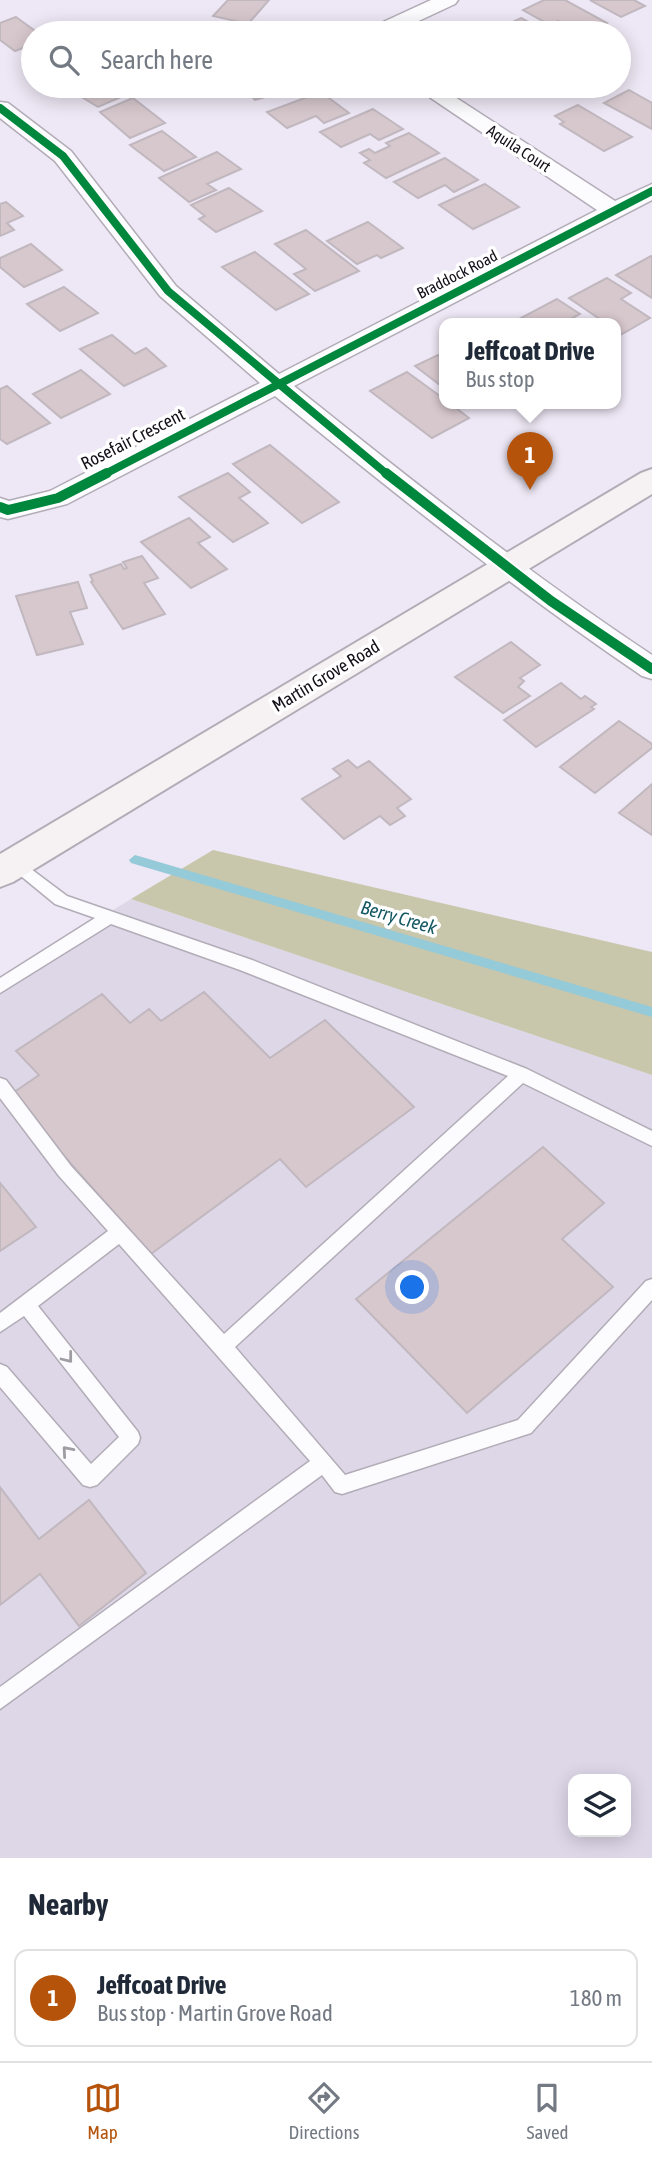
<!DOCTYPE html>
<html lang="en">
<head>
<meta charset="utf-8">
<style>
	:root { --surface:#fff; --page:#f2f2f3; --text:#1f2937; --muted:#747a83; --line:#e0e1e3; --accent:#b45309 }
	body { margin:0; font-family:"Asap Condensed",sans-serif; background:var(--page); color:var(--text) }
	.controls { position:absolute; right:21px; bottom:21px; display:grid; overflow:hidden; border-radius:14px; box-shadow:0 4px 18px #0003 }
	.controls button { width:63px; height:63px; display:grid; place-items:center; padding:0; border:0; border-bottom:2px solid var(--line); background:var(--surface); color:var(--text); font:35px sans-serif }
	.you { position:absolute; left:413px; top:1288px; width:24px; height:24px; margin:-18px; border:5px solid #fff; border-radius:50%; background:#1a73e8; box-shadow:0 0 0 10px #1a73e833 }
	.badge { display:grid; place-items:center; width:46px; height:46px; border-radius:50%; background:var(--accent); color:#fff; font-size:23px; font-weight:700 }
	.pin { position:absolute; translate:-50% -58px; filter:drop-shadow(0 2px 4px #0008) }
	.pin::after { content:''; position:absolute; top:37px; width:24px; height:21px; background:inherit; clip-path:polygon(0 0,100% 0,50% 100%) }
	.popup { position:absolute; left:439px; top:318px; width:182px; height:91px; box-sizing:border-box; display:grid; place-content:center; border-radius:14px; background:var(--surface); filter:drop-shadow(0 2px 5px #0005); font-size:23px; white-space:nowrap; color:var(--muted) }
	.popup b { font-size:26px; color:var(--text) }
	.popup::after { content:''; position:absolute; left:50%; top:100%; margin-left:-14px; border:14px solid transparent; border-top-color:var(--surface) }
	.list { margin:0; padding:0; list-style:none }
	h2 { display:flex; justify-content:space-between; align-items:center; height:91px; margin:0; padding:0 28px; font-size:30px }
	h2 small { font-size:23px; font-weight:400; color:var(--muted) }
	.list li { display:grid; grid-template-columns:46px 1fr auto; gap:21px; align-items:center; box-sizing:border-box; height:98px; margin:0 14px 14px; padding:0 14px; border:2px solid var(--line); border-radius:14px }
	.list b { display:block; font-size:26px; white-space:nowrap }
	.list p { margin:0; font-size:23px; white-space:nowrap; color:var(--muted) }
	.list em { font-size:23px; font-style:normal; color:var(--muted) }
	.icon { flex:none; width:38px; height:38px; fill:none; stroke:currentColor; stroke-width:2; stroke-linecap:round; stroke-linejoin:round }
	.map { position:relative; flex:none; width:652px; height:1858px; overflow:hidden }
	.search { position:absolute; background:var(--surface); box-shadow:0 4px 18px #0003; left:21px; right:21px; top:21px; height:77px; display:flex; align-items:center; gap:18px; box-sizing:border-box; padding:0 24px; border-radius:38px; color:var(--muted); font-size:26px }
	.sheet { height:203px; background:var(--surface) }
	nav { display:flex; justify-content:space-around; align-items:center; box-sizing:border-box; height:98px; border-top:2px solid var(--line); background:var(--surface); font-size:19px; color:var(--muted) }
	nav a { display:grid; justify-items:center; gap:4px }
	nav .on { color:var(--accent) }
	.map>svg:first-child { display:block }
	.industrial { fill:#ded7e8; fill-rule:evenodd }
	.forest { fill:#c8c7ac }
	.lines { fill:none; stroke-linecap:round; stroke-linejoin:round }
	.stream { fill:#95cad8; fill-rule:evenodd }
	.building { fill:#d7c8cd; stroke:#c1b8bf; stroke-width:2 }
	.lane-casing { stroke:#b2acb7; stroke-width:3 }
	.street-casing { stroke:#b2acb7; stroke-width:3 }
	.secondary-casing { stroke:#b2acb7; stroke-width:4 }
	.lane { fill:#fcfbfe; fill-rule:evenodd }
	.street { fill:#fcfbfe; fill-rule:evenodd }
	.secondary { fill:#f6f2f3; fill-rule:evenodd }
	.cycleway-far1-casing { stroke:#fff; stroke-width:11 }
	.cycleway-casing { stroke:#fff; stroke-width:14 }
	.cycleway-far1 { stroke:#00873e; stroke-width:8 }
	.cycleway { stroke:#00873e; stroke-width:10 }
	.oneway { stroke:#9f9da2 }
	.labels { text-anchor:middle; stroke-width:7; stroke-linejoin:round; paint-order:stroke }
	.far-street-label { font-size:16px; fill:#140f18; stroke:#fff }
	.street-label { font-size:18px; fill:#140f18; stroke:#fff }
	.water-label { font-size:19px; font-style:italic; fill:#145863; stroke:#fff }
</style>
</head>
<body>
<div class="map">
<svg width="652" height="1858" viewBox="0 0 652 1858">
	<rect width="100%" height="100%" fill="#eee7f5"/>
	<path class="industrial" d="M 131,899 L 652,1075 L 652,1858 L 0,1858 L 0,979 ZM 573,1779 L 626,1779 L 626,1832 L 573,1832 Z"/>
	<polygon class="forest" points="213,850 652,952 652,1075 131,899"/>
	<g class="lines">
		<polygon class="stream" points="135,855 652,1007 652,1017 131,863 129,860"/>
	</g>
	<g class="building">
		<polygon points="228,0 269,0 248,24 213,16"/>
		<polygon points="544,0 565,0 607,23 587,33 563,33 570,28 558,21 550,25 523,10"/>
		<polygon points="590,0 634,0 645,6 621,17"/>
		<polygon points="16,17 38,33 33,33 33,44 15,51 0,40 0,23"/>
		<polygon points="521,18 543,30 535,33 489,33"/>
		<polygon points="116,86 128,94 98,107 65,87"/>
		<polygon points="241,86 304,86 255,100"/>
		<polygon points="629,90 652,103 652,129 604,103"/>
		<polygon points="321,92 349,113 324,123 316,116 287,128 267,112"/>
		<polygon points="133,98 165,123 130,138 100,112"/>
		<polygon points="578,105 632,137 604,151 560,124 564,122 555,116"/>
		<polygon points="373,109 403,129 379,140 370,134 341,147 320,132"/>
		<polygon points="162,131 196,157 164,171 130,145"/>
		<polygon points="409,133 439,153 386,178 364,163 370,160 360,153 369,149 375,153 390,146 386,143"/>
		<polygon points="217,152 241,169 207,184 216,190 189,202 159,178"/>
		<polygon points="445,158 478,180 454,192 445,185 418,198 394,182"/>
		<polygon points="485,184 519,207 473,229 439,205"/>
		<polygon points="229,188 262,211 216,232 199,219 205,216 191,205"/>
		<polygon points="6,202 23,216 7,223 14,230 0,236 0,204"/>
		<polygon points="368,222 403,248 381,258 377,255 357,264 327,241"/>
		<polygon points="306,230 359,271 315,291 294,274 306,269 275,244"/>
		<polygon points="31,244 62,270 24,287 0,267 0,258"/>
		<polygon points="255,252 309,294 276,310 222,267"/>
		<polygon points="651,256 652,257 652,298 616,275"/>
		<polygon points="607,278 631,293 621,299 650,318 622,334 616,330 616,324 607,324 569,298"/>
		<polygon points="64,287 98,313 60,331 27,304"/>
		<polygon points="557,299 580,314 569,320 574,324 527,324 519,319"/>
		<polygon points="112,335 135,354 146,348 166,366 124,386 80,349"/>
		<polygon points="438,355 444,357 444,388 415,366"/>
		<polygon points="81,370 110,394 61,418 33,394"/>
		<polygon points="407,372 444,399 444,404 451,404 469,418 432,438 370,391"/>
		<polygon points="7,386 50,423 7,444 0,439 0,389"/>
		<polygon points="270,445 339,502 302,523 233,464"/>
		<polygon points="228,473 250,492 239,498 268,523 233,542 179,497"/>
		<polygon points="189,518 210,537 198,543 227,569 191,588 141,542"/>
		<polygon points="142,556 158,578 144,583 165,614 123,629 91,582 93,581 90,575 121,564 124,569 127,568 123,562"/>
		<polygon points="78,582 87,608 70,612 83,644 37,655 16,596"/>
		<polygon points="511,642 540,665 520,678 524,681 518,687 530,696 503,713 455,677"/>
		<polygon points="561,683 581,699 585,696 596,704 591,707 594,709 536,747 504,720"/>
		<polygon points="619,721 652,744 652,748 595,793 560,767"/>
		<polygon points="348,760 357,768 369,761 411,799 397,808 405,816 390,825 380,816 344,839 302,799 341,776 333,769"/>
		<polygon points="652,784 652,835 619,813"/>
		<polygon points="204,992 270,1058 325,1020 414,1107 306,1187 280,1159 151,1254 10,1095 39,1075 16,1051 102,994 130,1023 149,1009 161,1021"/>
		<polygon points="543,1147 604,1203 562,1239 613,1287 467,1413 356,1299"/>
		<polygon points="0,1183 36,1227 0,1251"/>
		<polygon points="0,1487 39,1539 89,1500 146,1573 79,1626 40,1574 0,1605"/>
	</g>
	<g class="lines">
		<g class="lane-casing">
			<polygon id="lane" points="15,857 67,896 252,960 527,1069 652,1131 652,1146 523,1083 235,1347 345,1475 518,1420 646,1281 652,1279 652,1300 531,1433 342,1494 335,1492 322,1475 0,1709 0,1687 310,1461 119,1244 38,1306 138,1432 140,1438 138,1444 97,1485 90,1487 83,1485 0,1387 0,1364 7,1367 91,1464 119,1437 24,1316 0,1332 0,1313 108,1231 59,1176 0,1098 0,1078 6,1080 71,1166 224,1334 508,1076 240,970 111,924 0,993 0,978 95,918 55,904 10,867 7,863 10,859"/>
		</g>
		<g class="street-casing">
			<g id="street">
				<polygon points="431,0 458,0 455,4 393,33 371,33 381,23"/>
				<path d="M 413,86 L 438,86 L 615,201 L 652,184 L 652,200 L 294,386 C 411,480 527,572 652,655 L 652,679 L 642,676 C 514,589 395,494 275,396 L 67,504 L 8,519 L 0,517 L 0,498 L 9,501 L 50,491 L 260,383 L 160,296 L 55,161 L 0,118 L 0,102 L 8,103 L 71,151 L 176,286 L 279,374 L 597,210 Z"/>
			</g>
		</g>
		<g class="secondary-casing">
			<polygon id="secondary" points="652,469 652,494 13,882 0,887 0,854 641,473"/>
		</g>
		<use href="#lane" class="lane"/>
		<use href="#street" class="street"/>
		<use href="#secondary" class="secondary"/>
		<g class="cycleway-far1-casing">
			<g id="cycleway-far1">
				<polyline points="0,108 63,156 168,291 388,475"/>
				<polyline points="103,475 652,191"/>
			</g>
		</g>
		<g class="cycleway-casing">
			<g id="cycleway">
				<polyline points="386,473 551,601 652,669"/>
				<polyline points="0,507 8,510 58,498 107,473"/>
			</g>
		</g>
		<use href="#cycleway-far1" class="cycleway-far1"/>
		<use href="#cycleway" class="cycleway"/>
	</g>
	<defs><path id="oneway-chevron" d="M-2-3.5L2.5 0L-2 3.5" fill="none" stroke-width="1.6" stroke-linecap="round" stroke-linejoin="round" transform="scale(1.75)"/></defs>
	<g class="oneway">
		<use href="#oneway-chevron" transform="translate(68 1358) rotate(52)"/>
		<use href="#oneway-chevron" transform="translate(67 1451) rotate(-131)"/>
	</g>
	<g class="labels">
		<g class="far-street-label">
			<text transform="translate(519 148) rotate(33)" y="6">Aquila Court</text>
			<text transform="translate(457 274) rotate(-27)" y="6">Braddock Road</text>
		</g>
		<g class="street-label">
			<text transform="translate(133 439) rotate(-27)" y="6">Rosefair Crescent</text>
			<text transform="translate(326 676) rotate(-31)" y="6">Martin Grove Road</text>
		</g>
		<g class="water-label">
			<text transform="translate(399 917) rotate(16)" y="7">Berry Creek</text>
		</g>
	</g>
</svg>
<div class="controls">
<button><svg class="icon" aria-label="layers" viewBox="0 0 24 24"><path d="M12 4l9 5-9 5-9-5zM3 14l9 5 9-5"/></svg></button>
</div>
<div class="you"></div>
<div class="pin badge" style="left:530px;top:490px">1</div>
<div class="popup"><b>Jeffcoat Drive</b>Bus stop</div>
<div class="search"><svg class="icon" aria-label="search" viewBox="0 0 24 24"><circle cx="10" cy="10" r="6"/><path d="M15 15l6 6"/></svg>Search here</div>
</div>
<section class="sheet">
<h2>Nearby<small></small></h2>
<ul class="list">
<li><span class="badge">1</span><div><b>Jeffcoat Drive</b><p>Bus stop · Martin Grove Road</p></div><em>180 m</em></li>
</ul>
</section>
<nav>
<a class="on"><svg class="icon" aria-label="map" viewBox="0 0 24 24"><path d="M3 6l6-2 6 2 6-2v14l-6 2-6-2-6 2zM9 4v14M15 6v14"/></svg>Map</a>
<a><svg class="icon" aria-label="directions" viewBox="0 0 24 24"><path d="M12 3l9 9-9 9-9-9zM9 14v-3h6M13 9l2 2-2 2"/></svg>Directions</a>
<a><svg class="icon" aria-label="saved" viewBox="0 0 24 24"><path d="M7 4h10v16l-5-4-5 4z"/></svg>Saved</a>
</nav>
</body>
</html>
